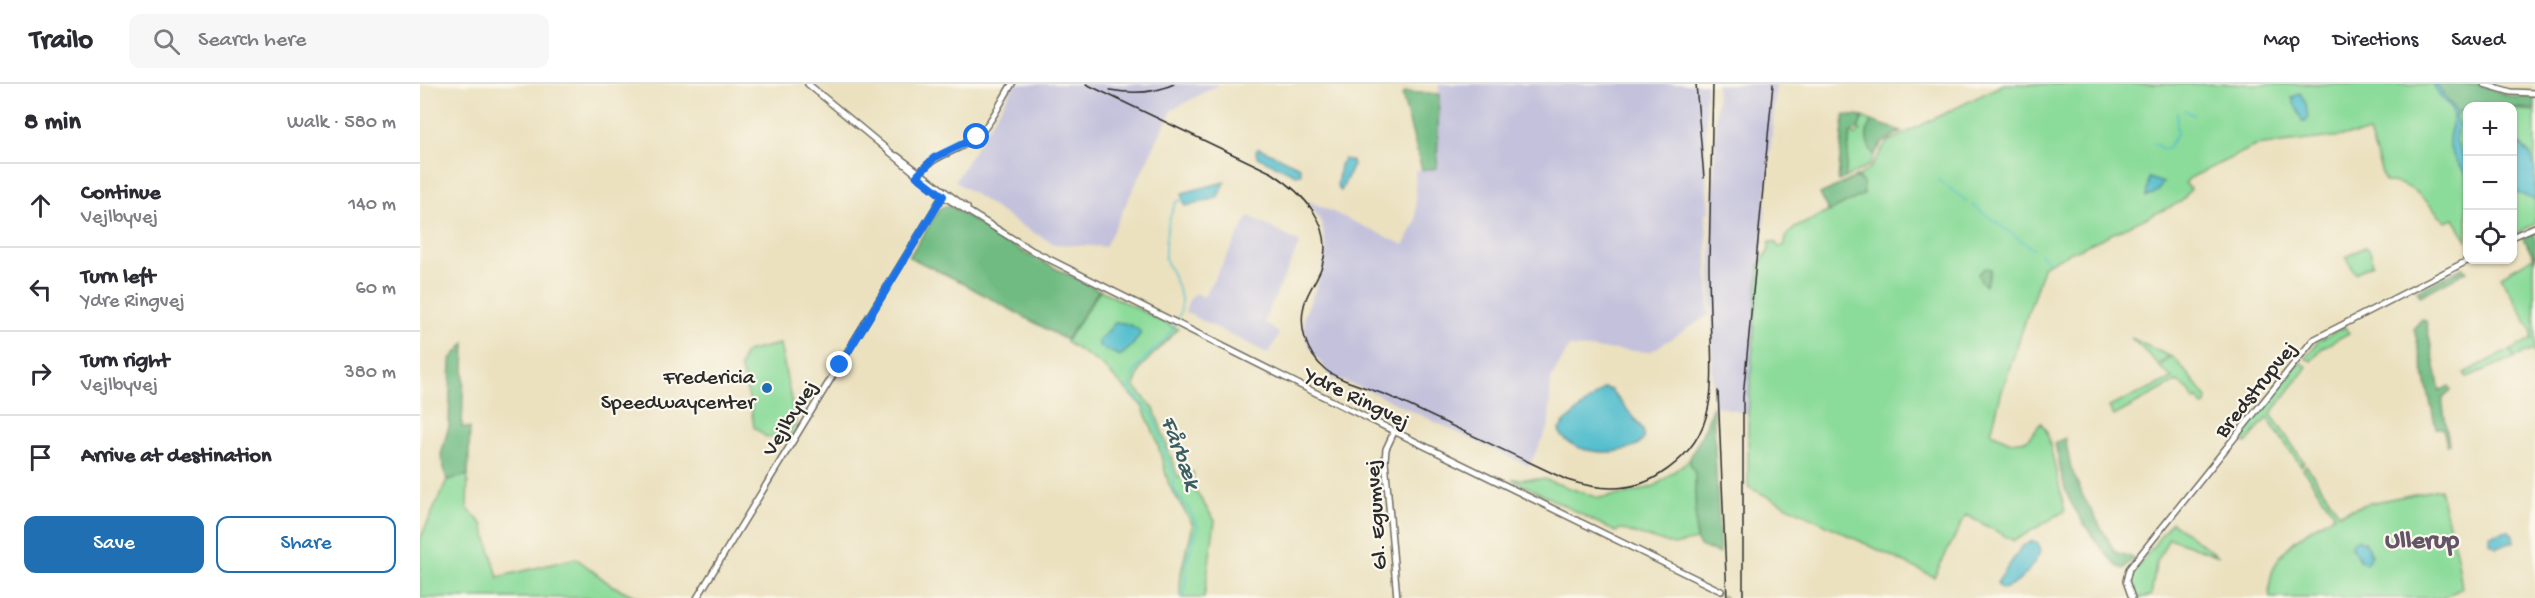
<!DOCTYPE html>
<html lang="en">
<head>
<meta charset="utf-8">
<style>
	:root { --surface:#fff; --page:#f7f7f7; --text:#2b2b33; --muted:#7c7c81; --line:#e1e1e2; --accent:#1f6fb2 }
	body { margin:0; font-family:"Gochi Hand",sans-serif; background:var(--page); color:var(--text) }
	.controls { position:absolute; right:18px; top:18px; display:grid; overflow:hidden; border-radius:12px; box-shadow:0 2px 4px #0004 }
	.controls button { width:54px; height:54px; display:grid; place-items:center; padding:0; border:0; border-bottom:2px solid var(--line); background:var(--surface); color:var(--text); font:30px sans-serif }
	.stop { position:absolute; width:18px; height:18px; margin:-14px; border:4px solid #1a73e8; border-radius:50%; background:#fff }
	.stop.end { background:#1a73e8; border-color:#fff; box-shadow:0 2px 6px #0008 }
	.list { margin:0; padding:0; list-style:none }
	h2 { display:flex; justify-content:space-between; align-items:center; height:78px; margin:0; padding:0 24px; font-size:26px }
	h2 small { font-size:20px; font-weight:400; color:var(--muted) }
	.list li { display:grid; grid-template-columns:39px 1fr auto; gap:18px; align-items:center; box-sizing:border-box; height:84px; padding:0 24px; border-top:2px solid var(--line) }
	.list b { display:block; font-size:22px; white-space:nowrap }
	.list p { margin:0; font-size:20px; white-space:nowrap; color:var(--muted) }
	.list em { font-size:20px; font-style:normal; color:var(--muted) }
	.actions { display:flex; gap:12px; padding:18px 24px }
	.actions a { flex:1; padding:14px 0; border:2px solid var(--accent); border-radius:12px; text-align:center; font-size:21px; color:var(--accent) }
	.actions .main { background:var(--accent); color:#fff }
	.icon { flex:none; width:33px; height:33px; fill:none; stroke:currentColor; stroke-width:2; stroke-linecap:round; stroke-linejoin:round }
	.map { position:relative; flex:none; width:2115px; height:514px; overflow:hidden }
	header { display:flex; align-items:center; gap:36px; box-sizing:border-box; height:84px; padding:0 30px; background:var(--surface); border-bottom:2px solid var(--line) }
	header strong { font-size:28px }
	nav { display:flex; gap:33px; margin-inline-start:auto; font-size:21px }
	.search { width:420px; height:54px; background:var(--page); display:flex; align-items:center; gap:15px; box-sizing:border-box; padding:0 21px; border-radius:12px; color:var(--muted); font-size:22px }
	main { display:flex }
	aside { flex:1; background:var(--surface) }
	.map>svg:first-child { display:block }
	.industrial { fill:#c3c1db }
	.green { fill:#8bdb9a; stroke:#5b8362; stroke-width:1.5; fill-rule:evenodd }
	.forest { fill:#70bb82; stroke:#4e7356; stroke-width:1.5 }
	.water { fill:#52becd; stroke:#3e747c; stroke-width:1.5 }
	.lines { fill:none; stroke-linecap:round; stroke-linejoin:round }
	.stream { stroke:#52becd; stroke-width:1.5 }
	.minor-tunnel { stroke:#c5bda1; stroke-width:5; stroke-dasharray:5 2.5; stroke-linecap:butt }
	.minor-casing { stroke:#6e6b5f; stroke-width:8 }
	.minor { stroke:#fff; stroke-width:5 }
	.rail { stroke:#2b2b2b; stroke-width:1.5 }
	.route { stroke:#1a73e8; stroke-width:8 }
	.poi-dot { fill:#1f6fb2; stroke:#fbf7ec; stroke-width:2 }
	.labels { text-anchor:middle; stroke-width:4.5; stroke-linejoin:round; paint-order:stroke }
	.poi-label { font-size:22px; fill:#2b2b2b; stroke:#fbf7ec; text-anchor:end }
	.street-label { font-size:22px; fill:#2b2b2b; stroke:#fbf7ec }
	.water-label { font-size:24px; font-style:italic; fill:#395e64; stroke:#fbf7ec }
	.quarter-label { font-size:26px; font-weight:bold; fill:#635468; stroke:#fbf7ec }
</style>
</head>
<body>
<header>
<strong>Trailo</strong>
<div class="search"><svg class="icon" aria-label="search" viewBox="0 0 24 24"><circle cx="10" cy="10" r="6"/><path d="M15 15l6 6"/></svg>Search here</div>
<nav><a>Map</a><a>Directions</a><a>Saved</a></nav>
</header>
<main>
<aside>
<h2>8 min<small>Walk · 580 m</small></h2>
<ul class="list">
<li><svg class="icon" aria-label="ahead" viewBox="0 0 24 24"><path d="M12 20V5M6 11l6-6 6 6"/></svg><div><b>Continue</b><p>Vejlbyvej</p></div><em>140 m</em></li>
<li><svg class="icon" aria-label="left" viewBox="0 0 24 24"><path d="M17 20v-9H6M10 6l-5 5 5 5"/></svg><div><b>Turn left</b><p>Ydre Ringvej</p></div><em>60 m</em></li>
<li><svg class="icon" aria-label="right" viewBox="0 0 24 24"><path d="M7 20v-9h11M14 6l5 5-5 5"/></svg><div><b>Turn right</b><p>Vejlbyvej</p></div><em>380 m</em></li>
<li><svg class="icon" aria-label="arrive" viewBox="0 0 24 24"><path d="M6 21V4h12l-3 4 3 4H6"/></svg><div><b>Arrive at destination</b></div></li>
</ul>
<div class="actions"><a class="main">Save</a><a>Share</a></div>
</aside>
<div class="map">
<svg width="2115" height="514" viewBox="0 0 2115 514">
	<rect width="100%" height="100%" fill="#fbf7ec"/>
	<filter id="ink" filterUnits="userSpaceOnUse"><feTurbulence type="fractalNoise" baseFrequency=".0167" numOctaves="2"/><feDisplacementMap in="SourceGraphic" scale="12" xChannelSelector="R" yChannelSelector="G"/><feConvolveMatrix kernelMatrix="1 2 1 2 8 2 1 2 1" color-interpolation-filters="sRGB"/></filter>
	<filter id="wash" filterUnits="userSpaceOnUse"><feTurbulence type="fractalNoise" baseFrequency=".008" numOctaves="4" result="noise"/><feDisplacementMap in="SourceGraphic" scale="24" xChannelSelector="R" yChannelSelector="G"/><feGaussianBlur stdDeviation="1.35" result="paint"/><feColorMatrix in="noise" values="0 0 0 0 0 0 0 0 0 0 0 0 0 0 0 0 0 1.4 0 .05"/><feComposite in="paint" operator="in"/></filter>
	<g filter="url(#wash)">
		<rect width="100%" height="100%" fill="#ebe1bf"/>
		<g class="industrial">
			<polygon points="595,0 800,0 752,26 685,163 634,160 600,141 535,97"/>
			<polygon points="1019,0 1286,0 1286,59 1284,69 1289,128 1286,128 1289,231 1230,268 1149,263 1131,295 1129,342 1109,382 945,305 911,293 889,262 884,244 884,233 901,190 906,168 902,139 887,116 984,161 996,138 995,86 1017,84"/>
			<polygon points="1297,0 1356,0 1328,330 1293,321 1291,178"/>
			<polygon points="829,132 880,159 844,237 859,250 849,270 765,228 768,218 775,209 784,213"/>
		</g>
		<g class="green">
			<path d="M 1584,0 L 2016,0 L 2037,29 L 2048,23 L 2047,156 L 2034,135 L 2026,138 C 2008,120 1993,97 1965,98 L 1949,49 L 1835,62 L 1770,94 L 1765,99 L 1771,105 L 1761,118 L 1624,181 L 1581,310 L 1571,349 L 1591,358 L 1607,356 L 1621,339 L 1627,348 L 1645,427 L 1594,457 L 1546,431 L 1514,493 L 1328,403 L 1328,330 L 1339,181 L 1349,166 L 1349,158 L 1356,158 L 1358,163 L 1364,162 L 1367,151 L 1375,144 L 1444,110 L 1441,96 L 1436,93 C 1460,82 1453,72 1469,57 Z"/>
			<polygon points="2092,25 2115,27 2115,140 2093,151"/>
			<path d="M 1443,33 L 1451,37 C 1445,51 1445,58 1454,71 L 1450,81 L 1425,94 L 1430,50 L 1432,48 L 1435,52 L 1441,46 L 1438,45 Z"/>
			<polygon points="1945,163 1950,167 1953,180 1935,189 1926,173"/>
			<polygon points="2114,173 2115,272 2113,266 2094,273 2091,266 2111,255 2111,246 2081,192"/>
			<path d="M 680,206 L 758,245 L 721,283 L 714,302 L 734,325 L 758,393 L 773,388 L 773,403 L 795,437 L 784,514 L 761,514 C 757,488 768,466 773,441 L 749,401 L 736,354 L 722,322 L 682,281 L 646,258 Z"/>
			<polygon points="1925,243 1929,249 1903,263 1891,277 1885,274 1899,256"/>
			<polygon points="1711,254 1749,272 1739,281"/>
			<polygon points="360,260 376,340 369,355 346,353 334,343 330,317 320,283 324,270 329,267"/>
			<polygon points="2090,266 2094,274 2047,293 2044,289"/>
			<polygon points="1751,272 1757,277 1787,314 1786,320 1783,322 1778,314 1774,316 1770,308 1757,297 1694,332 1689,323 1752,294 1740,283"/>
			<polygon points="1880,278 1887,283 1851,330 1884,378 1881,382 1847,334 1826,359 1821,352"/>
			<polygon points="1269,376 1275,390 1276,456 1254,461 1200,445 1196,448 1092,395 1124,395 1178,414 1208,410 1235,402"/>
			<path d="M 1886,381 L 1919,429 L 1950,419 L 2020,405 L 2037,472 L 2042,504 L 2023,514 L 1850,514 C 1844,472 1883,448 1915,431 L 1883,385 ZM 1944,458 L 1946,463 L 1939,476 L 1931,461 Z"/>
			<polygon points="48,391 47,424 63,441 78,493 156,474 191,501 219,514 0,514 0,455 27,396"/>
			<polygon points="1751,438 1799,472 1749,454 1736,480 1731,512 1716,514 1710,496 1712,491"/>
		</g>
		<g class="forest">
			<polygon points="2016,0 2058,0 2092,13 2115,13 2115,25 2049,22 2037,29"/>
			<polygon points="985,8 1019,10 1017,84 1002,86 982,11"/>
			<polygon points="1424,31 1443,33 1438,45 1430,50 1425,94 1418,97"/>
			<path d="M 1451,37 L 1481,47 L 1461,60 L 1454,71 C 1445,58 1445,51 1451,37 Z"/>
			<polygon points="1436,93 1443,99 1444,110 1409,128 1400,110"/>
			<polygon points="529,121 605,169 679,206 646,256 537,196 489,173 520,124"/>
			<polygon points="2115,147 2115,174 2102,153"/>
			<polygon points="1565,184 1571,185 1566,201 1561,197 1558,190"/>
			<polygon points="2043,184 2047,187 2000,212 1997,207"/>
			<polygon points="2002,235 2006,237 2020,307 2029,302 2031,307 2022,315 2029,360 2027,361 2023,344 2016,344 1994,244"/>
			<polygon points="45,259 42,343 50,344 48,391 27,396 21,371 29,342 31,275"/>
			<polygon points="1293,321 1300,470 1280,462 1276,456 1275,390 1269,376 1286,342"/>
			<path d="M 1645,354 L 1651,384 L 1663,412 L 1695,468 L 1714,474 L 1704,485 C 1690,482 1653,425 1647,410 C 1641,395 1639,376 1635,359 Z"/>
		</g>
		<g class="water">
			<path d="M 2013,0 L 2016,0 L 2038,30 L 2035,32 L 2038,41 L 2035,55 L 2047,79 L 2047,91 C 2040,80 2028,70 2029,54 C 2030,44 2035,38 2032,27 C 2028,17 2016,11 2013,0 Z"/>
			<polygon points="1880,9 1886,20 1888,35 1885,38 1883,38 1872,14"/>
			<polygon points="2092,58 2098,58 2111,71 2115,85 2115,116 2093,107"/>
			<polygon points="839,64 880,83 881,90 876,91 837,73 836,67"/>
			<polygon points="924,75 932,77 933,81 921,107 917,103 920,81"/>
			<polygon points="1729,94 1743,99 1737,108 1726,113"/>
			<polygon points="805,98 797,114 765,122 762,109"/>
			<path d="M 696,238 C 705,239 716,241 721,249 L 712,262 L 700,272 L 680,263 L 678,258 Z"/>
			<path d="M 1184,304 L 1191,306 L 1223,345 L 1224,355 C 1208,375 1147,372 1139,346 L 1144,339 Z"/>
			<polygon points="2088,446 2093,451 2094,458 2077,463 2070,459 2070,451"/>
			<polygon points="1937,455 1944,458 1952,471 1946,480 1940,476 1931,463 1933,457"/>
			<path d="M 1613,457 L 1618,459 L 1620,468 C 1613,482 1598,504 1581,505 L 1577,499 L 1602,462 Z"/>
		</g>
		<g class="lines">
			<g class="stream">
				<polyline points="1764,26 1774,31"/>
				<polyline points="1733,59 1743,65 1748,64 1757,50 1757,29"/>
				<polyline points="1518,96 1547,117"/>
				<polyline points="1552,121 1613,165"/>
				<polyline points="1620,170 1630,178"/>
				<path d="M 757,237 C 769,215 753,195 745,174 C 744,157 748,134 756,118 L 764,115"/>
				<path d="M 755,241 C 742,266 711,274 710,306 L 732,330 L 753,391 L 753,404 L 768,424 L 778,443 L 767,476 L 764,514"/>
			</g>
		</g>
	</g>
	<g filter="url(#ink)">
		<g class="lines">
			<polyline class="minor-tunnel" points="1301,507 1315,514"/>
			<g class="minor-casing">
				<g id="minor">
					<polyline points="388,0 523,112 611,166 892,307 1301,507"/>
					<polyline points="2064,0 2091,8 2115,9"/>
					<polyline points="477,72 547,124"/>
					<path d="M 497,92 C 514,69 534,70 555,54 C 571,41 581,17 592,0"/>
					<polyline points="2092,153 2115,143"/>
					<polyline points="974,348 966,365 965,376 977,514"/>
					<polyline points="277,514 525,108"/>
					<polyline points="1712,514 1706,497 1709,485 1893,256 2049,176"/>
				</g>
			</g>
			<use href="#minor" class="minor"/>
			<g class="rail">
				<path d="M 666,0 L 852,89 C 883,109 915,141 902,182 C 898,194 890,204 886,215 C 877,240 885,269 906,286 C 921,298 954,305 973,314 L 1147,396 C 1178,406 1211,409 1239,391 C 1294,357 1293,313 1291,255 C 1290,229 1289,204 1289,178 C 1290,119 1292,59 1293,0"/>
				<polyline points="1276,0 1284,94"/>
				<path d="M 690,6 C 712,10 733,10 754,0"/>
				<polyline points="1298,307 1307,514"/>
				<polyline points="1323,514 1323,313 1353,0"/>
			</g>
		</g>
	</g>
	<g class="lines" filter="url(#ink)">
		<polyline class="route" points="420,281 523,112 497,92 514,74 557,53"/>
	</g>
	<circle class="poi-dot" cx="347" cy="304" r="6"/>
	<g class="labels">
		<g class="poi-label">
			<text x="335" y="299">Fredericia<tspan x="335" dy="25">Speedwaycenter</tspan></text>
		</g>
		<g class="street-label">
			<text transform="translate(1834 304) rotate(-51)" y="8">Bredstrupvej</text>
			<text transform="translate(938 312) rotate(26)" y="8">Ydre Ringvej</text>
			<text transform="translate(368 333) rotate(-58)" y="8">Vejlbyvej</text>
			<text transform="translate(954 431) rotate(-94)" y="8">Gl. Egumvej</text>
		</g>
		<g class="water-label">
			<text transform="translate(762 368) rotate(70)" y="8">Fårbæk</text>
		</g>
		<g class="quarter-label">
			<text x="2002" y="463">Ullerup</text>
		</g>
	</g>
</svg>
<div class="controls">
<button>+</button>
<button>−</button>
<button><svg class="icon" aria-label="locate" viewBox="0 0 24 24"><circle cx="12" cy="12" r="6"/><path d="M12 2v4M12 18v4M2 12h4M18 12h4"/></svg></button>
</div>
<div class="stop" style="left:557px;top:53px"></div>
<div class="stop end" style="left:420px;top:281px"></div>
</div>
</main>
</body>
</html>
